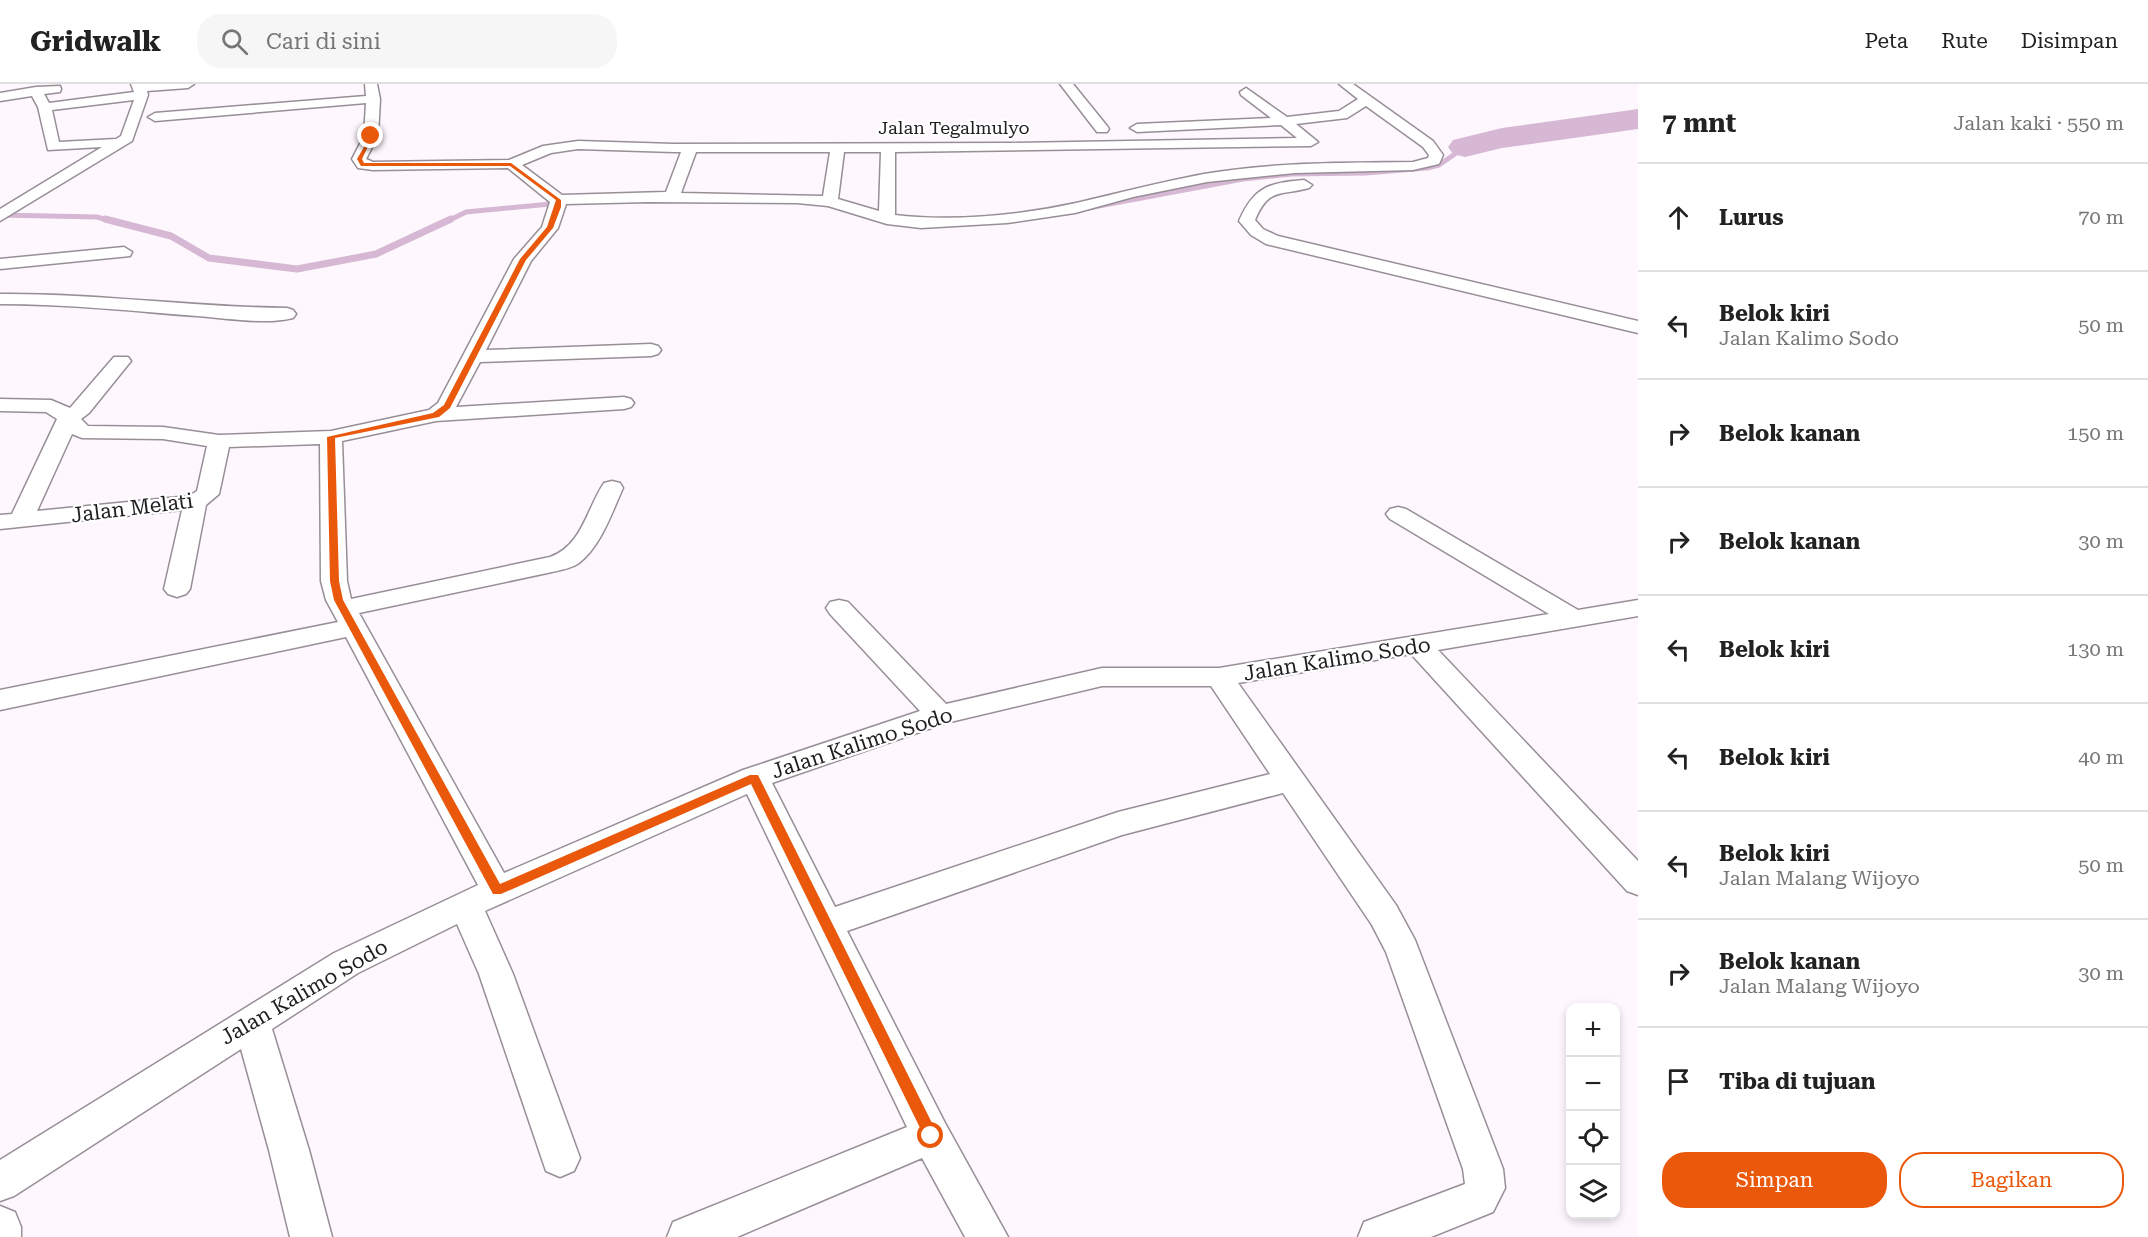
<!DOCTYPE html>
<html lang="id">
<head>
<meta charset="utf-8">
<style>
	:root { --surface:#fff; --page:#f6f6f6; --text:#222; --muted:#767676; --line:#e0e0e0; --accent:#ea580c }
	body { margin:0; font-family:"Roboto Serif",serif; background:var(--page); color:var(--text) }
	.controls { position:absolute; right:18px; bottom:18px; display:grid; overflow:hidden; border-radius:12px; box-shadow:0 3px 9px #0003 }
	.controls button { width:54px; height:54px; display:grid; place-items:center; padding:0; border:0; border-bottom:2px solid var(--line); background:var(--surface); color:var(--text); font:30px sans-serif }
	.stop { position:absolute; width:18px; height:18px; margin:-14px; border:4px solid #ea580c; border-radius:50%; background:#fff }
	.stop.end { background:#ea580c; border-color:#fff; box-shadow:0 2px 6px #0008 }
	.list { margin:0; padding:0; list-style:none }
	h2 { display:flex; justify-content:space-between; align-items:center; height:78px; margin:0; padding:0 24px; font-size:26px }
	h2 small { font-size:20px; font-weight:400; color:var(--muted) }
	.list li { display:grid; grid-template-columns:39px 1fr auto; gap:18px; align-items:center; box-sizing:border-box; height:108px; padding:0 24px; border-top:2px solid var(--line) }
	.list b { display:block; font-size:22px; white-space:nowrap }
	.list p { margin:0; font-size:20px; white-space:nowrap; color:var(--muted) }
	.list em { font-size:20px; font-style:normal; color:var(--muted) }
	.actions { display:flex; gap:12px; padding:18px 24px }
	.actions a { flex:1; padding:14px 0; border:2px solid var(--accent); border-radius:24px; text-align:center; font-size:21px; color:var(--accent) }
	.actions .main { background:var(--accent); color:#fff }
	.icon { flex:none; width:33px; height:33px; fill:none; stroke:currentColor; stroke-width:2; stroke-linecap:round; stroke-linejoin:round }
	.map { position:relative; flex:none; width:1638px; height:1153px; overflow:hidden }
	header { display:flex; align-items:center; gap:36px; box-sizing:border-box; height:84px; padding:0 30px; background:var(--surface); border-bottom:2px solid var(--line) }
	header strong { font-size:28px }
	nav { display:flex; gap:33px; margin-inline-start:auto; font-size:21px }
	.search { width:420px; height:54px; background:var(--page); display:flex; align-items:center; gap:15px; box-sizing:border-box; padding:0 21px; border-radius:24px; color:var(--muted); font-size:22px }
	main { display:flex }
	aside { flex:1; background:var(--surface) }
	.map>svg:first-child { display:block }
	.lines { fill:none; stroke-linecap:round; stroke-linejoin:round }
	.stream-far1 { stroke:#d6b8d4; stroke-width:5 }
	.stream { stroke:#d6b8d4; stroke-width:7 }
	.river { fill:#d6b8d4; fill-rule:evenodd }
	.minor-casing { stroke:#988e97; stroke-width:3 }
	.minor { fill:#fff; fill-rule:evenodd }
	.route { fill:#ea580c }
	.labels { text-anchor:middle; stroke-width:4.5; stroke-linejoin:round; paint-order:stroke }
	.far-street-label { font-size:18px; fill:#201d20; stroke:#fff }
	.street-label { font-size:21px; fill:#201d20; stroke:#fff }
</style>
</head>
<body>
<header>
<strong>Gridwalk</strong>
<div class="search"><svg class="icon" aria-label="search" viewBox="0 0 24 24"><circle cx="10" cy="10" r="6"/><path d="M15 15l6 6"/></svg>Cari di sini</div>
<nav><a>Peta</a><a>Rute</a><a>Disimpan</a></nav>
</header>
<main>
<div class="map">
<svg width="1638" height="1153" viewBox="0 0 1638 1153">
	<rect width="100%" height="100%" fill="#fef7fd"/>
	<g class="lines">
		<g class="stream-far1">
			<polyline points="1088,124 1243,95 1291,90 1366,89 1427,84 1439,81 1465,63"/>
			<polyline points="0,131 97,133 111,137"/>
			<polyline points="448,137 466,128 561,119"/>
		</g>
		<polyline class="stream" points="105,135 171,152 209,174 297,185 376,170 451,135"/>
		<polygon class="river" points="1638,25 1638,45 1502,64 1465,73 1453,70 1448,63 1453,56 1502,44"/>
		<g class="minor-casing">
			<g id="minor">
				<path d="M 131,0 L 194,0 L 188,4 L 147,7 L 148,11 L 132,57 L 0,137 L 0,125 L 102,63 L 48,66 L 38,23 L 32,12 L 0,17 L 0,9 L 36,3 L 60,2 L 61,5 L 60,8 L 44,10 L 49,19 L 134,8 ZM 134,16 L 121,52 L 116,55 L 59,58 L 52,26 Z"/>
				<path d="M 365,0 L 377,0 L 380,15 L 378,52 L 366,75 L 373,78 L 509,76 L 543,62 L 578,57 L 674,60 L 1010,59 L 1297,54 L 1281,41 L 1137,48 L 1130,44 L 1137,40 L 1271,34 L 1241,11 L 1240,8 L 1246,4 L 1287,33 L 1339,27 L 1358,15 L 1339,0 L 1353,0 L 1433,57 L 1443,71 L 1439,80 L 1413,86 L 1295,89 L 1207,98 L 1133,113 L 1075,129 L 1007,139 L 921,144 L 887,140 L 828,122 L 797,119 L 648,118 L 566,120 L 558,144 L 531,177 L 486,266 L 651,260 L 658,262 L 661,266 L 658,270 L 651,272 L 480,278 L 456,323 L 624,313 L 631,315 L 634,319 L 631,323 L 624,325 L 436,337 L 342,357 L 347,497 L 351,515 L 550,473 C 582,462 587,424 604,399 L 612,397 L 620,399 L 623,404 C 612,428 601,462 579,479 C 572,484 561,486 552,488 L 359,529 L 504,789 L 743,686 L 920,627 L 830,530 L 826,524 L 830,518 L 839,516 L 848,518 L 946,620 L 1102,584 L 1219,584 L 1549,530 L 1390,435 L 1386,430 L 1390,425 L 1398,423 L 1406,425 L 1578,526 L 1638,516 L 1638,532 L 1438,566 L 1638,777 L 1638,811 L 1627,807 L 1411,570 L 1238,599 L 1396,821 L 1415,856 L 1503,1085 L 1505,1104 L 1493,1128 L 1431,1153 L 1358,1153 L 1364,1138 L 1465,1100 L 1463,1085 L 1386,868 L 1372,841 L 1283,709 L 1122,751 L 847,847 L 945,1039 L 1008,1153 L 965,1153 L 922,1074 L 737,1153 L 667,1153 L 673,1138 L 907,1043 L 747,710 L 485,827 L 513,890 L 580,1074 L 574,1087 L 560,1093 L 546,1087 L 479,890 L 457,840 L 358,889 L 272,945 L 309,1066 L 332,1153 L 290,1153 L 269,1066 L 241,965 L 14,1112 L 0,1117 L 0,1076 L 334,869 L 478,801 L 346,553 L 0,626 L 0,606 L 338,538 L 326,516 L 321,497 L 320,360 L 229,363 L 219,410 L 206,421 L 190,505 L 186,510 L 177,513 L 168,510 L 164,505 L 182,426 L 0,445 L 0,431 L 12,430 L 57,335 L 46,328 L 0,327 L 0,315 L 51,316 L 70,324 L 114,273 L 128,273 L 131,277 L 89,329 L 81,335 L 88,342 L 163,343 L 219,351 L 331,347 L 429,326 L 438,319 L 514,175 L 542,143 L 550,118 L 508,84 L 373,86 L 358,84 L 352,75 L 364,52 L 366,19 L 155,37 L 148,33 L 155,29 L 366,12 ZM 1366,22 L 1423,63 L 1429,71 L 1428,74 L 1413,78 C 1344,79 1273,78 1204,90 C 1161,98 1119,109 1076,119 C 1021,131 951,138 895,131 L 895,68 L 1311,62 L 1318,58 L 1296,40 L 1347,34 ZM 578,65 L 674,68 L 681,68 L 666,108 L 562,111 L 522,81 L 551,69 ZM 696,68 L 830,68 L 823,112 L 681,109 ZM 844,68 L 881,68 L 879,127 L 838,115 ZM 72,350 L 82,354 L 163,355 L 207,362 L 197,407 L 189,412 L 37,427 ZM 1102,602 L 1211,602 L 1270,690 L 1118,728 L 835,823 L 772,699 L 946,639 Z"/>
				<polygon points="1060,0 1073,0 1107,42 1109,45 1107,48 1097,48"/>
				<path d="M 1304,96 L 1312,101 L 1309,104 C 1280,112 1269,103 1255,136 L 1263,145 L 1278,152 L 1638,237 L 1638,249 L 1266,160 L 1251,151 L 1239,137 C 1254,103 1268,99 1304,96 Z"/>
				<polygon points="124,163 132,168 130,172 0,185 0,175"/>
				<path d="M 0,210 C 96,209 191,223 287,224 L 293,226 L 296,230 L 293,234 C 267,241 225,234 197,232 C 131,227 66,220 0,220 Z"/>
				<polygon points="0,1122 15,1128 21,1143 21,1153 0,1153"/>
			</g>
		</g>
		<use href="#minor" class="minor"/>
	</g>
	<polygon class="route" points="371,51 373,52 362,75 364,79 511,79 561,116 561,123 553,144 526,176 450,324 439,333 335,354 339,497 343,516 500,800 750,691 758,691 936,1047 938,1052 936,1056 931,1058 926,1056 751,700 501,810 493,810 334,516 330,497 327,353 433,329 444,321 520,175 547,143 556,116 510,82 361,82 357,75"/>
	<g class="labels">
		<g class="far-street-label">
			<text x="954" y="50">Jalan Tegalmulyo</text>
		</g>
		<g class="street-label">
			<text transform="translate(132 424) rotate(-7)" y="7">Jalan Melati</text>
			<text transform="translate(1337 575) rotate(-9)" y="7">Jalan Kalimo Sodo</text>
			<text transform="translate(862 659) rotate(-18)" y="7">Jalan Kalimo Sodo</text>
			<text transform="translate(304 908) rotate(-30)" y="7">Jalan Kalimo Sodo</text>
		</g>
	</g>
</svg>
<div class="controls">
<button>+</button>
<button>−</button>
<button><svg class="icon" aria-label="locate" viewBox="0 0 24 24"><circle cx="12" cy="12" r="6"/><path d="M12 2v4M12 18v4M2 12h4M18 12h4"/></svg></button>
<button><svg class="icon" aria-label="layers" viewBox="0 0 24 24"><path d="M12 4l9 5-9 5-9-5zM3 14l9 5 9-5"/></svg></button>
</div>
<div class="stop" style="left:931px;top:1052px"></div>
<div class="stop end" style="left:371px;top:52px"></div>
</div>
<aside>
<h2>7 mnt<small>Jalan kaki · 550 m</small></h2>
<ul class="list">
<li><svg class="icon" aria-label="ahead" viewBox="0 0 24 24"><path d="M12 20V5M6 11l6-6 6 6"/></svg><div><b>Lurus</b></div><em>70 m</em></li>
<li><svg class="icon" aria-label="left" viewBox="0 0 24 24"><path d="M17 20v-9H6M10 6l-5 5 5 5"/></svg><div><b>Belok kiri</b><p>Jalan Kalimo Sodo</p></div><em>50 m</em></li>
<li><svg class="icon" aria-label="right" viewBox="0 0 24 24"><path d="M7 20v-9h11M14 6l5 5-5 5"/></svg><div><b>Belok kanan</b></div><em>150 m</em></li>
<li><svg class="icon" aria-label="right" viewBox="0 0 24 24"><path d="M7 20v-9h11M14 6l5 5-5 5"/></svg><div><b>Belok kanan</b></div><em>30 m</em></li>
<li><svg class="icon" aria-label="left" viewBox="0 0 24 24"><path d="M17 20v-9H6M10 6l-5 5 5 5"/></svg><div><b>Belok kiri</b></div><em>130 m</em></li>
<li><svg class="icon" aria-label="left" viewBox="0 0 24 24"><path d="M17 20v-9H6M10 6l-5 5 5 5"/></svg><div><b>Belok kiri</b></div><em>40 m</em></li>
<li><svg class="icon" aria-label="left" viewBox="0 0 24 24"><path d="M17 20v-9H6M10 6l-5 5 5 5"/></svg><div><b>Belok kiri</b><p>Jalan Malang Wijoyo</p></div><em>50 m</em></li>
<li><svg class="icon" aria-label="right" viewBox="0 0 24 24"><path d="M7 20v-9h11M14 6l5 5-5 5"/></svg><div><b>Belok kanan</b><p>Jalan Malang Wijoyo</p></div><em>30 m</em></li>
<li><svg class="icon" aria-label="arrive" viewBox="0 0 24 24"><path d="M6 21V4h12l-3 4 3 4H6"/></svg><div><b>Tiba di tujuan</b></div></li>
</ul>
<div class="actions"><a class="main">Simpan</a><a>Bagikan</a></div>
</aside>
</main>
</body>
</html>
